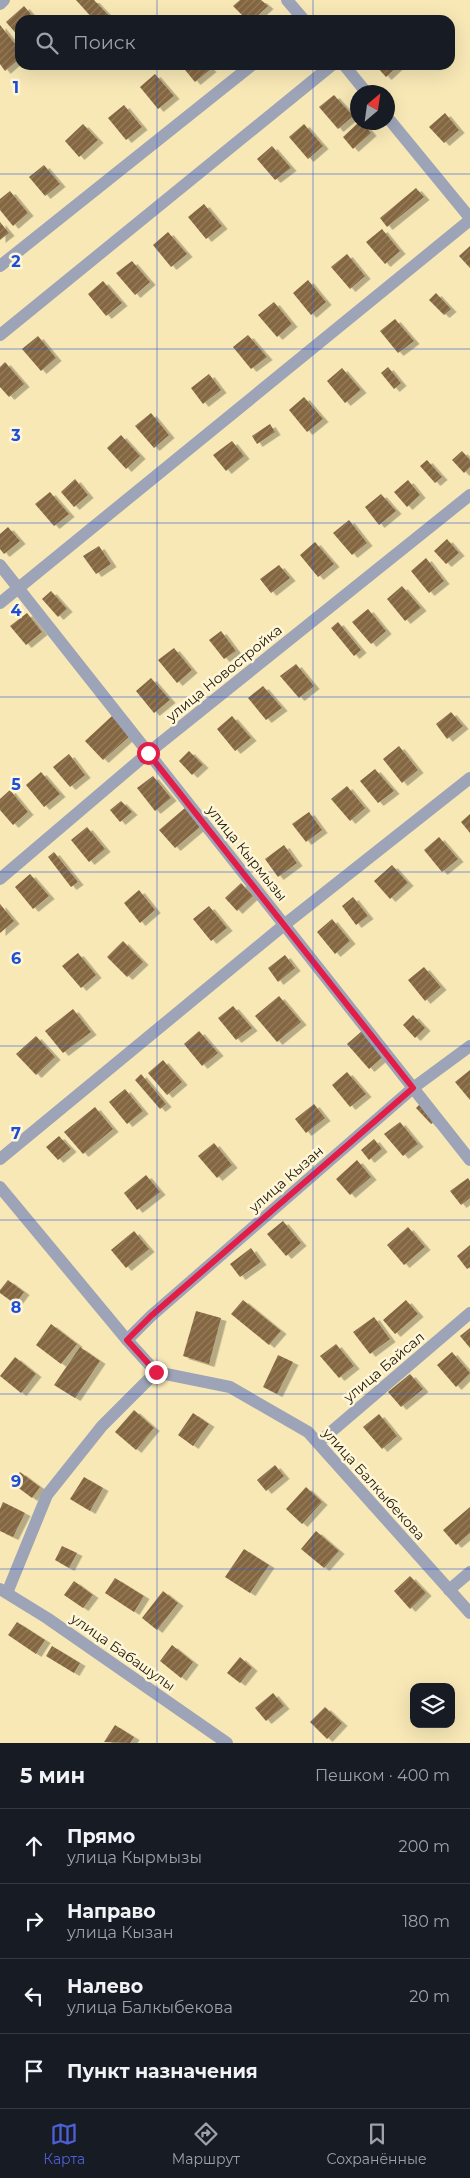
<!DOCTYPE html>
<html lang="ru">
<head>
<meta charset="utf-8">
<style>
	:root { --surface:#171b24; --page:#242831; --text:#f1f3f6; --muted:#9ea1a6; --line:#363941; --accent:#4e5fd5 }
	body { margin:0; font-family:Montserrat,sans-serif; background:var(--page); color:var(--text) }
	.controls { position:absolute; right:15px; bottom:15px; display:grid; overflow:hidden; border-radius:10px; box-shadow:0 5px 20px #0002 }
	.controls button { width:45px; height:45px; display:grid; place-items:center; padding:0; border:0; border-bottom:1px solid var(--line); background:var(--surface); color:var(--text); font:25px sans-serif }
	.compass { position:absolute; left:350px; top:85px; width:45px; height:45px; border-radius:50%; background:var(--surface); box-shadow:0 5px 20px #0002; rotate:29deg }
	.stop { position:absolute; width:15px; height:15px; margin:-11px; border:4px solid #e11d48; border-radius:50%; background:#fff }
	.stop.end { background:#e11d48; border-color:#fff; box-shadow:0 1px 5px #0008 }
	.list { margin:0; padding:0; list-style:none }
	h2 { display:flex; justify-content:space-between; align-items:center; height:65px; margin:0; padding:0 20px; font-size:21px }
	h2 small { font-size:16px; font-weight:400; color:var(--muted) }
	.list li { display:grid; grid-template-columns:32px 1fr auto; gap:15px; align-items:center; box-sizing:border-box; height:75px; padding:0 20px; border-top:1px solid var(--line) }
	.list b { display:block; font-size:19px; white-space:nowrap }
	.list p { margin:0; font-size:16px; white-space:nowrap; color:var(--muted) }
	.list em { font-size:16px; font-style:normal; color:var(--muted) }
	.icon { flex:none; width:28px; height:28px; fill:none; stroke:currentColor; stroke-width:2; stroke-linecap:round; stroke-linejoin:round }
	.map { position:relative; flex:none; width:470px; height:1743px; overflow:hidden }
	.search { position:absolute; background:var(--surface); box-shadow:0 5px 20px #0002; left:15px; right:15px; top:15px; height:55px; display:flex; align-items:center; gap:12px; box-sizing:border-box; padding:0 18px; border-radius:15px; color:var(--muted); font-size:19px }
	.sheet { height:365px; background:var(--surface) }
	nav { display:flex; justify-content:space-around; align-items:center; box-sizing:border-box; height:70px; border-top:1px solid var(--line); background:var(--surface); font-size:14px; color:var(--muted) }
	nav a { display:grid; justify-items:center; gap:2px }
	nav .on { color:var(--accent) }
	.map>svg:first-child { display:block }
	.building { fill:url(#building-hatch); filter:url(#shadow) }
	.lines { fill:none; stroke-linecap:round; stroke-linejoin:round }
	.street { stroke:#9ea4b8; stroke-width:12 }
	.route { stroke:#e11d48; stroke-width:6 }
	.grid { fill:none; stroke:#1d4ed8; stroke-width:1; stroke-opacity:0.55 }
	.labels { text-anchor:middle; stroke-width:5; stroke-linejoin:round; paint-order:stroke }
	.street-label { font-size:14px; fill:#1f1907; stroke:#fff6d8 }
	.grid-label { font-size:16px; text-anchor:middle; font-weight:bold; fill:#1d4ed8; stroke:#fff6d8; stroke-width:5; stroke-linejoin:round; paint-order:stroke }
</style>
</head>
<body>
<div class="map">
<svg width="470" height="1743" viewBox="0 0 470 1743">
	<defs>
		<pattern id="building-hatch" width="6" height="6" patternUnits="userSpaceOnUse" patternTransform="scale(1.25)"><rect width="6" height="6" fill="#84663f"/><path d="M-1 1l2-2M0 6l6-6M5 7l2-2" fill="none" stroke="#957f62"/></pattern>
		<filter id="shadow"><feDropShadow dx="5.5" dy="3" stdDeviation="0" flood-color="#0004"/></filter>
	</defs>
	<rect width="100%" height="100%" fill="#f8e8b6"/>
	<g class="building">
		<polygon points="76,0 94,0 113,20 94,20"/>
		<polygon points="240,0 261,0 268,6 253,20 247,20 233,6"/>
		<polygon points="24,6 36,20 20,20 20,38 6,22"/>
		<polygon points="0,25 20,50 20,58 5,71 0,64"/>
		<polygon points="181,65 207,65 211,69 195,82"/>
		<polygon points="375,65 399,65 386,77"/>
		<polygon points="155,74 174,96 158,109 140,87"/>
		<polygon points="334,95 353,116 338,129 319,107"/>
		<polygon points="124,105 142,127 126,140 108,118"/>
		<polygon points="445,113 459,130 444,143 429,127"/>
		<polygon points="359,122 362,122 371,133 353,149 343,137"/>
		<polygon points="83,124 98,140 79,157 65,141"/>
		<polygon points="304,124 323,146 308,159 289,137"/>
		<polygon points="272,146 291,168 275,180 257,159"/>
		<polygon points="44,165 60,184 45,196 29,177"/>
		<polygon points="416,188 424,197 387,227 380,218"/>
		<polygon points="10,191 28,213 13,226 0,210 0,199"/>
		<polygon points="204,204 222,226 206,239 188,217"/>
		<polygon points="0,222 9,233 0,240"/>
		<polygon points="382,229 400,251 385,264 366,242"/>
		<polygon points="168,232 187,254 171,267 153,245"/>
		<polygon points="470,246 470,268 459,256"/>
		<polygon points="347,254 365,276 350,289 331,267"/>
		<polygon points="132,261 150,282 135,295 116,273"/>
		<polygon points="308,280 326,302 311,315 293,293"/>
		<polygon points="103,281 122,303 106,316 88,294"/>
		<polygon points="436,293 451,309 444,315 429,300"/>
		<polygon points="274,302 292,324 277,337 258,315"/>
		<polygon points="395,319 414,341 398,353 380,331"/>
		<polygon points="248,335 267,357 251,369 233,347"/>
		<polygon points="38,336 56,358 41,371 22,349"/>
		<polygon points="5,362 24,384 9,397 0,387 0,367"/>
		<polygon points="388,367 401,383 394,389 381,373"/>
		<polygon points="342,368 361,390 345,403 327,381"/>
		<polygon points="209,374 221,390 203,404 191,388"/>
		<polygon points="304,397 323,419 307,432 289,410"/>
		<polygon points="151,413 169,435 154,448 135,426"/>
		<polygon points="270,424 275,432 257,444 252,436"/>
		<polygon points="121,435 140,456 126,469 107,448"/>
		<polygon points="232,441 244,456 226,471 213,455"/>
		<polygon points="462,451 470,460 470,467 464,473 452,460"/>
		<polygon points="427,460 442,477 435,483 420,466"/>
		<polygon points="75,479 88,495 74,507 61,492"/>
		<polygon points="408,480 420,495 407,507 394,492"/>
		<polygon points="50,492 69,514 54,526 35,504"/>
		<polygon points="381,494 396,511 379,525 365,507"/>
		<polygon points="349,520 367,543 352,555 333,533"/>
		<polygon points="8,527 20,541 4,554 0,549 0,534"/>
		<polygon points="447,539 459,553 446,564 434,551"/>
		<polygon points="315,542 334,564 318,577 300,555"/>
		<polygon points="99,546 111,564 96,574 83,556"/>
		<polygon points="426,558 444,581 429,593 411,571"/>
		<polygon points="279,565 290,578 271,593 260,579"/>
		<polygon points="402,586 421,608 405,621 387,599"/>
		<polygon points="51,591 67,609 58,617 42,599"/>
		<polygon points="368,609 386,631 371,644 352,622"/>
		<polygon points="27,613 42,632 26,645 10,626"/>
		<polygon points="338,622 361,650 354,656 331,628"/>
		<polygon points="221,631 236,651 224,659 209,640"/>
		<polygon points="174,648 192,670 177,683 158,660"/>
		<polygon points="296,664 314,686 299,698 280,676"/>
		<polygon points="151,678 170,700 154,713 136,691"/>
		<polygon points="263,686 282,708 266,720 248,698"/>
		<polygon points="451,712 463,726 447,739 436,724"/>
		<polygon points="112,716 130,736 103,760 85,741"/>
		<polygon points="232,716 251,738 235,751 217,729"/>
		<polygon points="399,746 418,770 402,783 383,759"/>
		<polygon points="189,751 203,765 192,775 179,761"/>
		<polygon points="69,754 85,775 70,787 53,767"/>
		<polygon points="375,769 394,791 378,803 360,781"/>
		<polygon points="41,772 60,794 44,807 26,785"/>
		<polygon points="153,776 171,798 155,811 137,788"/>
		<polygon points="347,786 365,808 350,821 331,799"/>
		<polygon points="10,790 28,812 13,825 0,810 0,799"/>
		<polygon points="121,801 132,812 120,822 110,810"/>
		<polygon points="185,808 201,826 175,848 159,830"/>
		<polygon points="309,812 322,830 306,842 292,824"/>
		<polygon points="470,814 470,833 461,822"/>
		<polygon points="87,827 105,849 89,862 71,840"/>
		<polygon points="439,837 458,859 442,872 424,850"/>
		<polygon points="284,845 297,863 278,877 265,859"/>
		<polygon points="54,852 78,882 71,887 48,857"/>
		<polygon points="392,865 408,883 390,899 374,881"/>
		<polygon points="30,874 49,896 33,909 15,887"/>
		<polygon points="241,883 253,896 237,911 225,898"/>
		<polygon points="139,890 155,910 140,923 124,903"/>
		<polygon points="353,897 368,916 356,925 342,906"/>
		<polygon points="0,904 14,921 0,933"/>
		<polygon points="209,906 227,928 211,941 193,919"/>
		<polygon points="332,919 350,941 335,954 317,932"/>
		<polygon points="123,941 143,962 127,977 107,957"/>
		<polygon points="78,953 96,975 81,988 62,966"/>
		<polygon points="285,955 295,968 278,982 268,968"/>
		<polygon points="424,967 441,987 425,1001 408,980"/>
		<polygon points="279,996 301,1022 277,1042 255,1016"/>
		<polygon points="233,1006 252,1028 236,1040 218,1018"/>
		<polygon points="73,1009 91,1032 63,1053 45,1031"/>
		<polygon points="413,1015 425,1028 415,1038 403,1025"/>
		<polygon points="199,1031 218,1053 202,1066 184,1044"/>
		<polygon points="362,1031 384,1056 369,1069 347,1044"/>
		<polygon points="36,1036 55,1057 36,1075 16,1054"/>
		<polygon points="163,1060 182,1082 167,1095 148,1073"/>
		<polygon points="470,1070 470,1100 455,1082"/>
		<polygon points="347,1072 366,1094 350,1107 332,1085"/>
		<polygon points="141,1074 166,1104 160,1109 135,1080"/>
		<polygon points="125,1089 143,1111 127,1124 109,1102"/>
		<polygon points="421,1103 437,1119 431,1124 416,1108"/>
		<polygon points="314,1104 325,1118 306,1133 295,1119"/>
		<polygon points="95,1107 113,1129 83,1154 64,1132"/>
		<polygon points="400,1122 418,1144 403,1156 384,1134"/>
		<polygon points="59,1136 71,1149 58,1160 46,1147"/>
		<polygon points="374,1139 382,1149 369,1160 361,1150"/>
		<polygon points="214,1143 232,1165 217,1178 198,1156"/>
		<polygon points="357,1160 371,1177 350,1195 336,1179"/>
		<polygon points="146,1175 160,1192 137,1210 124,1193"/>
		<polygon points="468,1178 470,1181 470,1198 461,1205 450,1191"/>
		<polygon points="283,1221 301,1243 286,1256 267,1234"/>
		<polygon points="408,1227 425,1247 404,1265 387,1245"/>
		<polygon points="134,1231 149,1249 126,1268 111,1250"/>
		<polygon points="470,1245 470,1267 467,1269 457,1256"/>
		<polygon points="251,1248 261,1262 240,1277 230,1264"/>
		<polygon points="8,1280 24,1292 15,1304 0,1293 0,1290"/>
		<polygon points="243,1300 281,1331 269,1345 231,1314"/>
		<polygon points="406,1300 418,1314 395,1334 383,1320"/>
		<polygon points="196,1311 221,1318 209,1364 183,1356"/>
		<polygon points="374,1317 390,1339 370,1354 353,1332"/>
		<polygon points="51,1324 77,1344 61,1364 36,1345"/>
		<polygon points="470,1328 470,1348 460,1336"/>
		<polygon points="336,1344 354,1366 339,1378 320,1356"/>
		<polygon points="80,1347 100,1361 75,1398 54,1385"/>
		<polygon points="452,1352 470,1373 456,1387 437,1365"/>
		<polygon points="278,1355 293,1362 277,1394 263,1387"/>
		<polygon points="15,1357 36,1374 21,1393 0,1376"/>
		<polygon points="410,1374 423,1389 401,1407 388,1392"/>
		<polygon points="134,1410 154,1428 136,1450 115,1432"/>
		<polygon points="193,1413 209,1424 193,1446 178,1435"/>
		<polygon points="379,1414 397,1436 382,1449 363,1427"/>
		<polygon points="275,1465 284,1476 266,1491 257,1480"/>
		<polygon points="20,1472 40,1487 32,1498 12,1483"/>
		<polygon points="84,1477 103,1488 90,1511 70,1499"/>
		<polygon points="306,1487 322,1502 302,1524 286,1509"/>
		<polygon points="3,1502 25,1513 13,1537 0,1531 0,1509"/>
		<polygon points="470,1507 470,1533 456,1545 443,1530"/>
		<polygon points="316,1531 339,1551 324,1568 301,1549"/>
		<polygon points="62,1546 77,1553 69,1568 55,1560"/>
		<polygon points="244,1549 269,1565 250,1593 225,1577"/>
		<polygon points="410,1576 426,1593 410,1609 394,1591"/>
		<polygon points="115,1578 144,1596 134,1612 105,1593"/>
		<polygon points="74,1581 93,1595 83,1608 64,1595"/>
		<polygon points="163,1591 178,1603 157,1630 142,1618"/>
		<polygon points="17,1622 45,1640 36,1654 8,1635"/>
		<polygon points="172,1645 193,1662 181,1678 160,1661"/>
		<polygon points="52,1646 80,1663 74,1673 46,1656"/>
		<polygon points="240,1657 252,1668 240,1683 227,1673"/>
		<polygon points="273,1693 284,1706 266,1721 255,1708"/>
		<polygon points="325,1707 342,1723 327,1739 310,1722"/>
		<polygon points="115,1725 134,1737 130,1743 104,1742"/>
	</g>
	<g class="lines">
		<g class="street">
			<polyline points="287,0 304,20"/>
			<polyline points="0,4 4,0"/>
			<polyline points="344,65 366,92"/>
			<polyline points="388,118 470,218"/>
			<polyline points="0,266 252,65"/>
			<polyline points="0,335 332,65"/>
			<polyline points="0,565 470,1160"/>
			<polyline points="0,603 470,220"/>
			<polyline points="0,879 148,753 470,495"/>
			<polyline points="0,1159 284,925 470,778"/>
			<polyline points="0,1187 127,1340 156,1372 230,1387 308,1432 470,1613"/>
			<polyline points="127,1340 151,1316 413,1088 470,1046"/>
			<polyline points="318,1443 470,1313"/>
			<polyline points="0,1589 47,1618 227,1743"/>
			<polyline points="449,1590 470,1572"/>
			<polyline points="7,1593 47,1495 102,1426 156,1372"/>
		</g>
	</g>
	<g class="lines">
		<polyline class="route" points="148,753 413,1088 151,1316 127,1340 156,1372"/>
	</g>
	<path class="grid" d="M 157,0 L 157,20M 313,0 L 313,20M 157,65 L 157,1743M 313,65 L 313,1743M 0,174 L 470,174M 0,349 L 470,349M 0,523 L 470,523M 0,697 L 470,697M 0,872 L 470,872M 0,1046 L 470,1046M 0,1220 L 470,1220M 0,1394 L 470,1394M 0,1569 L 470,1569"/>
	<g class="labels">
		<g class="street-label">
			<text transform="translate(224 673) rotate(-39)" y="5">улица Новостройка</text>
			<text transform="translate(247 853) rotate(51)" y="5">улица Кырмызы</text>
			<text transform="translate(286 1179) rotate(-41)" y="5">улица Кызан</text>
			<text transform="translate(384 1367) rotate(-40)" y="5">улица Байсал</text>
			<text transform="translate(374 1484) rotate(48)" y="5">улица Балкыбекова</text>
			<text transform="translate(123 1652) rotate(35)" y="5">улица Бабашулы</text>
		</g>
	</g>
	<g class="grid-label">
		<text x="16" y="93">1</text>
		<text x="16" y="267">2</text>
		<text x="16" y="441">3</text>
		<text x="16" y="616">4</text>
		<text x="16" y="790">5</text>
		<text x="16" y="964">6</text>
		<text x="16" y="1139">7</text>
		<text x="16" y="1313">8</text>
		<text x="16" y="1487">9</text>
	</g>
</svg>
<div class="controls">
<button><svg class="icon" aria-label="layers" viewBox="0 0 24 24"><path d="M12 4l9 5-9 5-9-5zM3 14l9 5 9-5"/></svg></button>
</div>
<svg class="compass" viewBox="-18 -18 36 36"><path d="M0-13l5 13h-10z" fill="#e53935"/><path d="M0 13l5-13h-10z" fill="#9ea1a6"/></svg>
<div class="stop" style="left:148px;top:753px"></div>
<div class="stop end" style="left:156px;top:1372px"></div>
<div class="search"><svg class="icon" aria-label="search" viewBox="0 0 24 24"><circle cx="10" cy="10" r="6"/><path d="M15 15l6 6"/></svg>Поиск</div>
</div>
<section class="sheet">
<h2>5 мин<small>Пешком · 400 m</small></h2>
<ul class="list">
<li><svg class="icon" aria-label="ahead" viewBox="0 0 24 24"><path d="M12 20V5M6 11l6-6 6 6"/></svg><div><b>Прямо</b><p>улица Кырмызы</p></div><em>200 m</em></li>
<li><svg class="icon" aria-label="right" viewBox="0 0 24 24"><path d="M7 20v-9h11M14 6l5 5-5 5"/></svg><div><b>Направо</b><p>улица Кызан</p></div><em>180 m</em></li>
<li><svg class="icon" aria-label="left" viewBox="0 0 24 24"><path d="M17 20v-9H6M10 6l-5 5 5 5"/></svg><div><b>Налево</b><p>улица Балкыбекова</p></div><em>20 m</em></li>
<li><svg class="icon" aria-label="arrive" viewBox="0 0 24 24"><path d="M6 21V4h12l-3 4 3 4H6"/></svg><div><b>Пункт назначения</b></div></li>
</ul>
</section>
<nav>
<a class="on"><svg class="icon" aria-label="map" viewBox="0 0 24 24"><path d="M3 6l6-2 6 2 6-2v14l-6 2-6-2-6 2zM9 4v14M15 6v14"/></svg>Карта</a>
<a><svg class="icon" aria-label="directions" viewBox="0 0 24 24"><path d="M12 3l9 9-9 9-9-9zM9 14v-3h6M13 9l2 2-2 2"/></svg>Маршрут</a>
<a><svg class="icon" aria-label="saved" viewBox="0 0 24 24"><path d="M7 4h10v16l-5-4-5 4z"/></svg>Сохранённые</a>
</nav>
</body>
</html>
